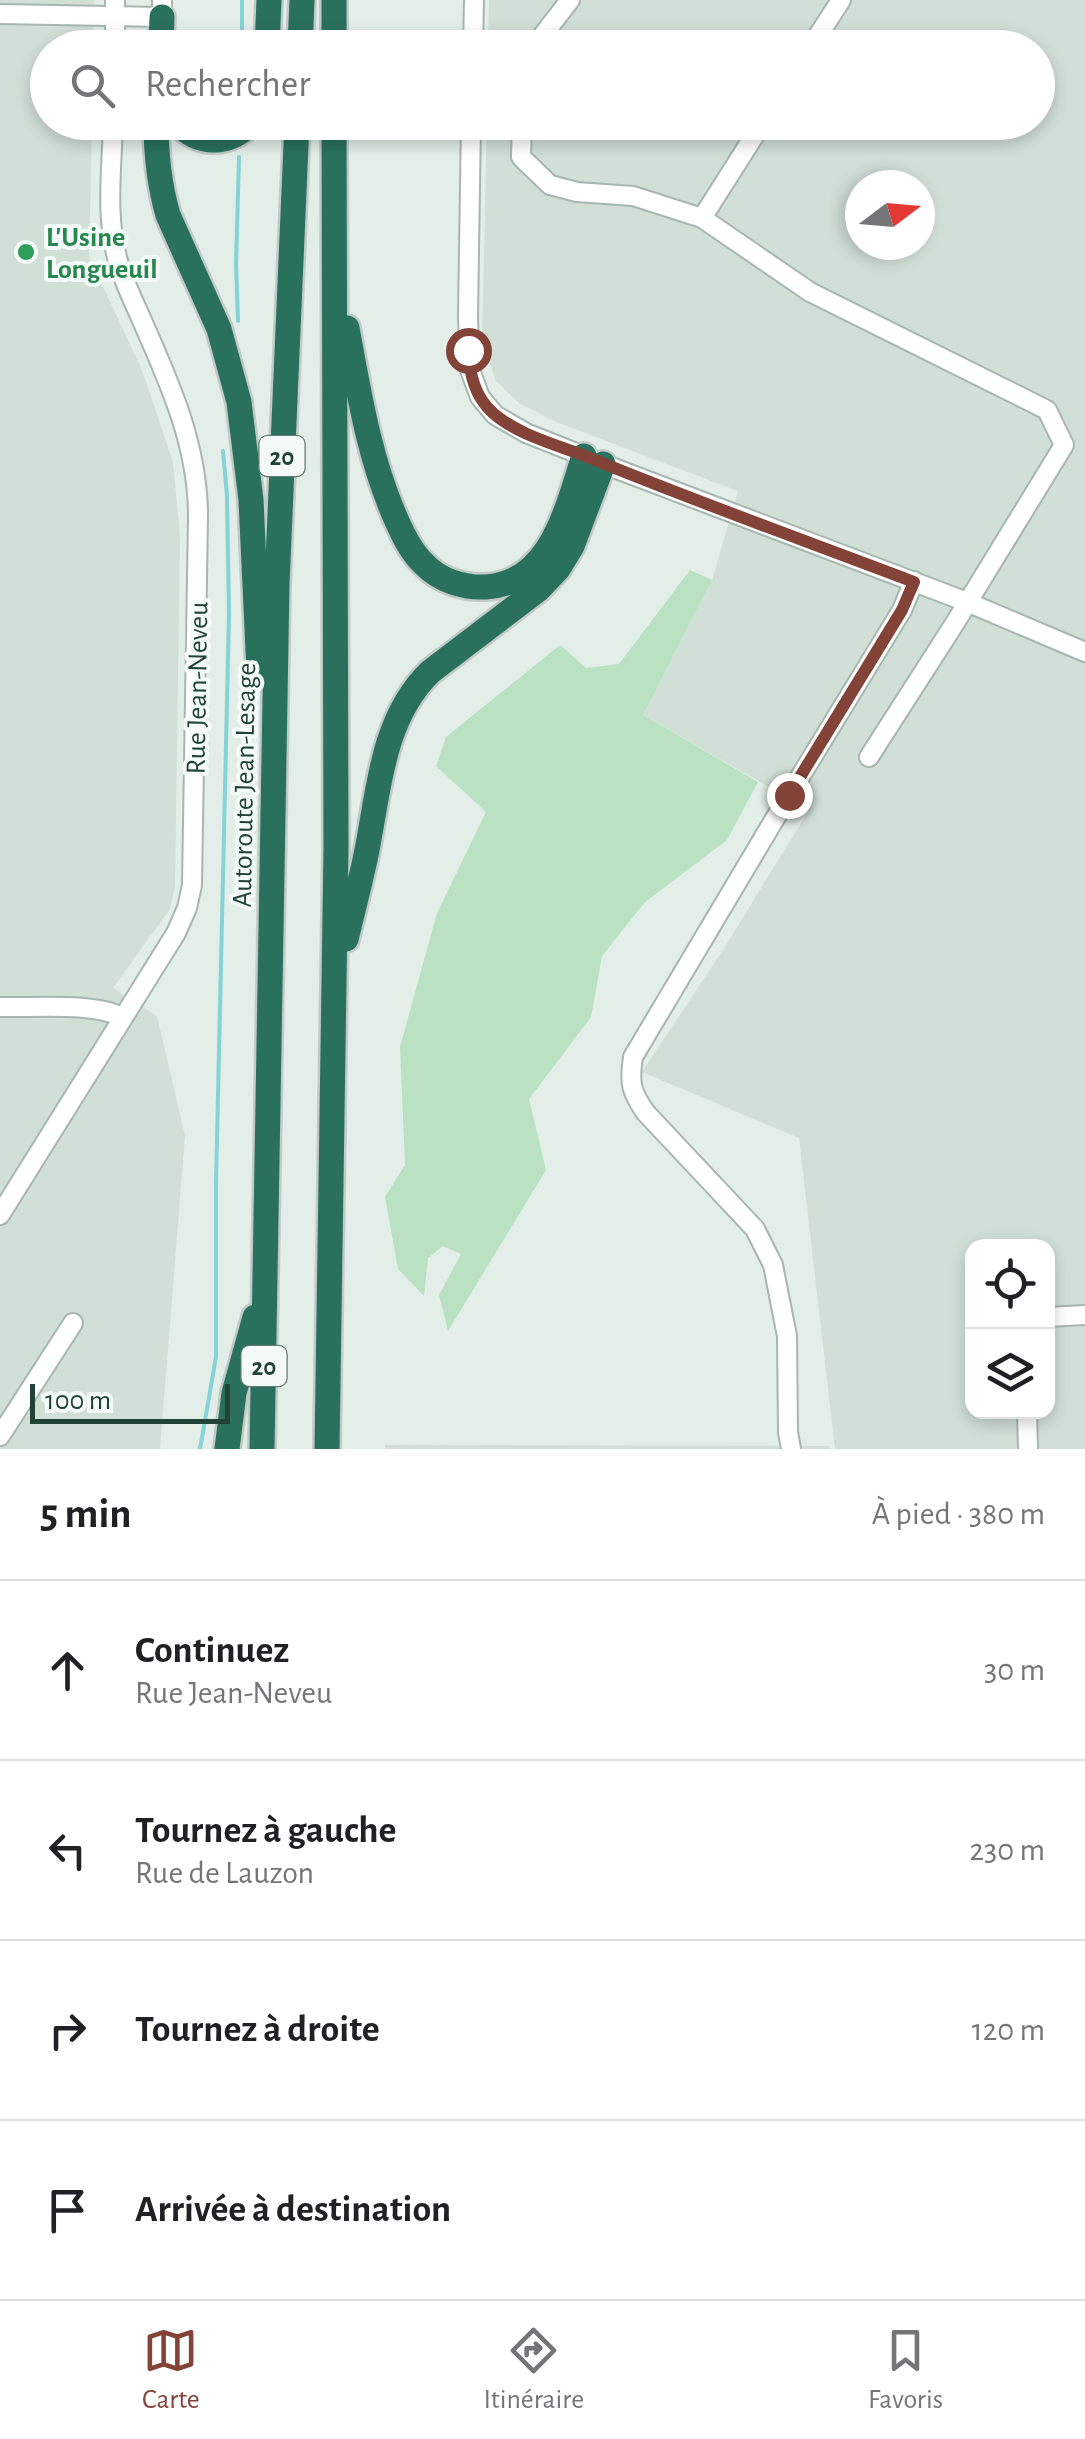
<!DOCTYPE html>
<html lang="fr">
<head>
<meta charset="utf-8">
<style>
	:root { --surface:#fff; --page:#f2f2f2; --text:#202124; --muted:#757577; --line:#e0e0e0; --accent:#844338 }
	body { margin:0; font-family:"Alegreya Sans",sans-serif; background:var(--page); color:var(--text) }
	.controls { position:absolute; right:30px; bottom:30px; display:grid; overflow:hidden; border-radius:20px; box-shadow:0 5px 15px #0003 }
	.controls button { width:90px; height:90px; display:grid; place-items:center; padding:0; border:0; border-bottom:2px solid var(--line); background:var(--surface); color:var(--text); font:50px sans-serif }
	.compass { position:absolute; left:845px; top:170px; width:90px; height:90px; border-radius:50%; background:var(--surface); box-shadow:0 5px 15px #0003; rotate:74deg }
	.scale { position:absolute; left:30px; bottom:25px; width:200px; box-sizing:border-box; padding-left:10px; border:5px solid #214236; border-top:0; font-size:28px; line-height:35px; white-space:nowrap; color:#214236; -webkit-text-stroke:8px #f4faf7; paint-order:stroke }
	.stop { position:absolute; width:30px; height:30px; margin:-22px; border:8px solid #844338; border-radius:50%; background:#fff }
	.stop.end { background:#844338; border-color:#fff; box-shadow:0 2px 10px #0008 }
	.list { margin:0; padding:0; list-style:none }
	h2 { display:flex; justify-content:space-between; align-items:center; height:130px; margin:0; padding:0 40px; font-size:42px }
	h2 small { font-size:32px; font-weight:400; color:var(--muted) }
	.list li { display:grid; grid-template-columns:65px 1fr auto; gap:30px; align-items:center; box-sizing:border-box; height:180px; padding:0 40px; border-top:2px solid var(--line) }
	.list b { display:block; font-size:38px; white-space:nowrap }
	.list p { margin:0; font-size:32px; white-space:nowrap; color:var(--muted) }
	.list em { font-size:32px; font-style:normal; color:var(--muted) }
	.icon { flex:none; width:55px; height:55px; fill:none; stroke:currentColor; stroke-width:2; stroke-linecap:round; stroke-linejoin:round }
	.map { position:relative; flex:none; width:1085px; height:1449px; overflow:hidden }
	.search { position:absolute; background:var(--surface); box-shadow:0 5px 15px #0003; left:30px; right:30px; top:30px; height:110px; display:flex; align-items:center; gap:25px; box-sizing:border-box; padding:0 35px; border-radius:55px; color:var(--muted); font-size:38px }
	.sheet { height:850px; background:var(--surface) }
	nav { display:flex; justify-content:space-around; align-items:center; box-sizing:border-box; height:140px; border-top:2px solid var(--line); background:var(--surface); font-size:28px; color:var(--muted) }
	nav a { display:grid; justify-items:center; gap:5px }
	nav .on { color:var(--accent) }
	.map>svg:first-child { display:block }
	.built { fill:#d1dfd7; fill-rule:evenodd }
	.green { fill:#bae1c1 }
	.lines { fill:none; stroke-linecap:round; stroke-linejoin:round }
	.stream { stroke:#86d3d8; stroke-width:4 }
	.minor-casing { stroke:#a5b7af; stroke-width:22 }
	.highway-casing { stroke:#c1cac7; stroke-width:30 }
	.minor { stroke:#fff; stroke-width:18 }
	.highway { stroke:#29715c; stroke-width:25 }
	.route { stroke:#844338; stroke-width:12 }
	.leisure-dot { fill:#2e9e5b; stroke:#f4faf7; stroke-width:4 }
	.labels { text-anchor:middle; stroke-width:8; stroke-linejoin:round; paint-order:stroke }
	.shield { fill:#f4faf7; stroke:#607970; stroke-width:2.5 }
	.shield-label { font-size:25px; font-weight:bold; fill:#214236 }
	.leisure-label { font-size:28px; font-weight:bold; fill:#27864d; stroke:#f4faf7; text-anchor:start }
	.street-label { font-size:28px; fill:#214236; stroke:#f4faf7 }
</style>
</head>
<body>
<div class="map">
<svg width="1085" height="1449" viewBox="0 0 1085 1449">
	<rect width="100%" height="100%" fill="#e3eee8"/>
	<g class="built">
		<polygon points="0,0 94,0 93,47 48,48 48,122 92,123 89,257 142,370 173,462 180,536 175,886 170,909 113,988 157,1016 185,1136 160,1449 0,1449"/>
		<path d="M 489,0 L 1085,0 L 1085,1449 L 835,1449 L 799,1138 L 642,1072 L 723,950 L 809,810 L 643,715 L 712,580 L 738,491 L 556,422 L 519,403 L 496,381 L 482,341 L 487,123 L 1038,122 L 1038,48 L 488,47 ZM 860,185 L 920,185 L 920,245 L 860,245 ZM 972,1246 L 1048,1246 L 1048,1412 L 972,1412 Z"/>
		<polygon points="385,1445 829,1446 830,1449 385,1449"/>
	</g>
	<polygon class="green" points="690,570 712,580 643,715 758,782 727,840 645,902 602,956 591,1017 529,1099 546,1170 448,1331 439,1295 461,1254 443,1246 428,1258 424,1296 398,1269 385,1197 405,1165 400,1047 437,913 486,812 436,766 446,737 560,645 586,668 619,664"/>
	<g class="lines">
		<g class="stream">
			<polyline points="242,0 242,48"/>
			<polyline points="238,321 236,264 239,157"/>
			<polyline points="200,1449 216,1357 216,1183 229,614 227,496 223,451"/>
		</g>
		<g class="minor-casing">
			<g id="minor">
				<polyline points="0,14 162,17 162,0"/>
				<polyline points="115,48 115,0"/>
				<polyline points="473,48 474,0"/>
				<polyline points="533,48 570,0"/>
				<polyline points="810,48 841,0"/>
				<polyline points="471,122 468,316 470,370 480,397 495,415 526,433 614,468 967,602 1085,652"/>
				<polyline points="522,122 521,157 550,185 577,192 633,196 702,218 810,292 1047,410 1064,445 955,623 869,757"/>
				<polyline points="702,218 763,122"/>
				<path d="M 0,1007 C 34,1008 92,1002 122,1017"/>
				<path d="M 0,1215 L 176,933 L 187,908 L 192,885 L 198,516 C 198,447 171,386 144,325 C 135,304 124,283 118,261 C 105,217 112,167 113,122"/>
				<polyline points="1048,1317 1085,1315"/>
				<polyline points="1027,1412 1028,1449"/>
				<polyline points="0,1436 73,1323"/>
				<path d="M 791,1449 L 788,1432 L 787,1336 L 773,1265 L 755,1229 L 646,1113 C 631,1092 629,1083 633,1057 L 789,795 L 902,610 L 914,581"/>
			</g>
		</g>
		<g class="highway-casing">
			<g id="highway">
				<polyline points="334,0 334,48"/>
				<polyline points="161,48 162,17"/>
				<polyline points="267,48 269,0"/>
				<polyline points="300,48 302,0"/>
				<path d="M 156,122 C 156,155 159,184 168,215 L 219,329 L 239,402 L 251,500 L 259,671"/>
				<path d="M 177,122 C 199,147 230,145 252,122"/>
				<path d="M 347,328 C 359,393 369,458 396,519 C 403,535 411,552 424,564 C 440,581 464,588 486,587 C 552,583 567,507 584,456"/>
				<path d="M 346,939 C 353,911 360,883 366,855 C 379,792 381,720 430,672 L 539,589 L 558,569 L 572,546 L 603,464"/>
				<polyline points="227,1449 234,1393 255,1317"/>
				<polyline points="262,1449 277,584 297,122"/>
				<polyline points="327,1449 336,849 334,122"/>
			</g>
		</g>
		<use href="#minor" class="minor"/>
		<use href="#highway" class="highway"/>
	</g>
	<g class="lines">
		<path class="route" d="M 468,350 C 470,374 474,396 493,413 C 519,436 559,445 590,458 C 697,502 806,541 914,582 L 902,610 L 789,795"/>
	</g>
	<circle class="leisure-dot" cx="26" cy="252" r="10"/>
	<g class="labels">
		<g class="shield">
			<rect x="259.5" y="436" width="45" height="40" rx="8"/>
			<rect x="241.5" y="1346" width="45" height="40" rx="8"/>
		</g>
		<g class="shield-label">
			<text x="282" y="465">20</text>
			<text x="264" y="1375">20</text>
		</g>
		<g class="leisure-label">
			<text x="46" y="246">L'Usine<tspan x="46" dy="32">Longueuil</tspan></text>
		</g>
		<g class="street-label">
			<text transform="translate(196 688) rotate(-89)" y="10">Rue Jean-Neveu</text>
			<text transform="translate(243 785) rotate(-89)" y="10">Autoroute Jean-Lesage</text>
		</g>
	</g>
</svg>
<div class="controls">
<button><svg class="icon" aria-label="locate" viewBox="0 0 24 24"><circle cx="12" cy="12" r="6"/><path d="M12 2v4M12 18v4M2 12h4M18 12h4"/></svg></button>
<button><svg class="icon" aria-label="layers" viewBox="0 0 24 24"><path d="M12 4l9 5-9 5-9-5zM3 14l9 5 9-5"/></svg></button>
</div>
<svg class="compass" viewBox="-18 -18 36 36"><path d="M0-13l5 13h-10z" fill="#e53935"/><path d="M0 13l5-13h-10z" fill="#757577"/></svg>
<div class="scale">100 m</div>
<div class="stop" style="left:468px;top:350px"></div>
<div class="stop end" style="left:789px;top:795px"></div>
<div class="search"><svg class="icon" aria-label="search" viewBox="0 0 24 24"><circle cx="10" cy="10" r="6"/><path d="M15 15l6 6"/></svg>Rechercher</div>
</div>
<section class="sheet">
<h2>5 min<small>À pied · 380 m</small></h2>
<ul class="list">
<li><svg class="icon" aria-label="ahead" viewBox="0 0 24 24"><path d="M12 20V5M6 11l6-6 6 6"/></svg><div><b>Continuez</b><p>Rue Jean-Neveu</p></div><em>30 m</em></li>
<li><svg class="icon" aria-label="left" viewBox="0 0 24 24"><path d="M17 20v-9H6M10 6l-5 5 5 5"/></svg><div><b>Tournez à gauche</b><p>Rue de Lauzon</p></div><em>230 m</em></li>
<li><svg class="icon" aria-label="right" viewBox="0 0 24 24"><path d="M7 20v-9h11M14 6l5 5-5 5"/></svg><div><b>Tournez à droite</b></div><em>120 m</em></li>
<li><svg class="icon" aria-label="arrive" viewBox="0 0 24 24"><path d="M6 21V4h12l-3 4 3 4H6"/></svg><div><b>Arrivée à destination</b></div></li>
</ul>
</section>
<nav>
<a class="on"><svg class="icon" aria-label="map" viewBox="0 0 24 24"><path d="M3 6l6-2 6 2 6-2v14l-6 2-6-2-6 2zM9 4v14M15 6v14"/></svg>Carte</a>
<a><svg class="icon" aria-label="directions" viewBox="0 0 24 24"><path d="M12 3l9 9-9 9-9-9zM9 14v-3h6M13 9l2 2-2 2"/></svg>Itinéraire</a>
<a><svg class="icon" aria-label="saved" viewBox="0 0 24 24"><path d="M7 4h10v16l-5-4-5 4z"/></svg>Favoris</a>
</nav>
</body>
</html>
